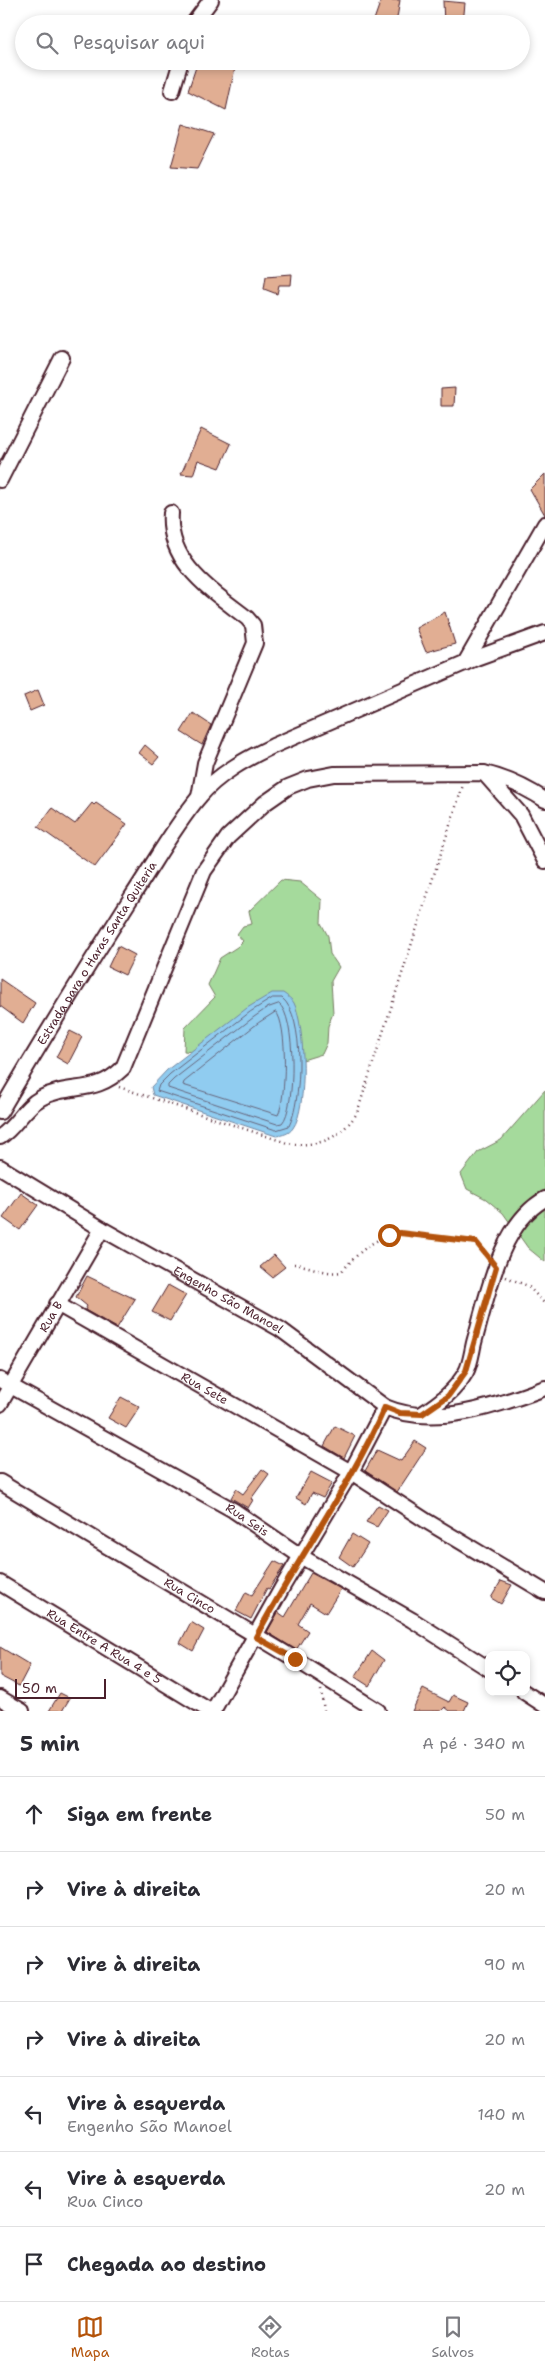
<!DOCTYPE html>
<html lang="pt">
<head>
<meta charset="utf-8">
<style>
	:root { --surface:#fff; --page:#f7f7f7; --text:#2b2b33; --muted:#7c7c81; --line:#e1e1e2; --accent:#b45309 }
	body { margin:0; font-family:"Shantell Sans",sans-serif; background:var(--page); color:var(--text) }
	.controls { position:absolute; right:15px; bottom:15px; display:grid; overflow:hidden; border-radius:10px; box-shadow:0 2px 8px #0003 }
	.controls button { width:45px; height:45px; display:grid; place-items:center; padding:0; border:0; border-bottom:1px solid var(--line); background:var(--surface); color:var(--text); font:25px sans-serif }
	.scale { position:absolute; left:15px; bottom:12px; width:91px; box-sizing:border-box; padding-left:5px; border:2px solid #4a1f2b; border-top:0; font-size:14px; line-height:18px; white-space:nowrap; color:#4a1f2b; -webkit-text-stroke:4px #fff; paint-order:stroke }
	.stop { position:absolute; width:15px; height:15px; margin:-11px; border:4px solid #b45309; border-radius:50%; background:#fff }
	.stop.end { background:#b45309; border-color:#fff; box-shadow:0 1px 5px #0008 }
	.list { margin:0; padding:0; list-style:none }
	h2 { display:flex; justify-content:space-between; align-items:center; height:65px; margin:0; padding:0 20px; font-size:21px }
	h2 small { font-size:16px; font-weight:400; color:var(--muted) }
	.list li { display:grid; grid-template-columns:32px 1fr auto; gap:15px; align-items:center; box-sizing:border-box; height:75px; padding:0 20px; border-top:1px solid var(--line) }
	.list b { display:block; font-size:19px; white-space:nowrap }
	.list p { margin:0; font-size:16px; white-space:nowrap; color:var(--muted) }
	.list em { font-size:16px; font-style:normal; color:var(--muted) }
	.icon { flex:none; width:28px; height:28px; fill:none; stroke:currentColor; stroke-width:2; stroke-linecap:round; stroke-linejoin:round }
	.map { position:relative; flex:none; width:545px; height:1711px; overflow:hidden }
	.search { position:absolute; background:var(--surface); box-shadow:0 2px 8px #0003; left:15px; right:15px; top:15px; height:55px; display:flex; align-items:center; gap:12px; box-sizing:border-box; padding:0 18px; border-radius:28px; color:var(--muted); font-size:19px }
	.sheet { height:590px; background:var(--surface) }
	nav { display:flex; justify-content:space-around; align-items:center; box-sizing:border-box; height:70px; border-top:1px solid var(--line); background:var(--surface); font-size:14px; color:var(--muted) }
	nav a { display:grid; justify-items:center; gap:2px }
	nav .on { color:var(--accent) }
	.map>svg:first-child { display:block }
	.green { fill:#a5da9c; stroke:#787c64 }
	.water { fill:#90ccf0; stroke:#7487a1 }
	.lines { fill:none; stroke-linecap:round; stroke-linejoin:round }
	.shore { stroke:#66647a; stroke-width:1 }
	.building { fill:#e1ae93; stroke:#4a1f2b }
	.minor-casing { stroke:#4a1f2b; stroke-width:18 }
	.path { stroke:#4a1f2b; stroke-width:2.5; stroke-dasharray:1 4; stroke-linecap:butt }
	.minor { stroke:#fff; stroke-width:14 }
	.route { stroke:#b45309; stroke-width:6 }
	.labels { text-anchor:middle; stroke-width:4.5; stroke-linejoin:round; paint-order:stroke }
	.street-label { font-size:12px; fill:#4a1f2b; stroke:#fff }
</style>
</head>
<body>
<div class="map">
<svg width="545" height="1711" viewBox="0 0 545 1711">
	<rect width="100%" height="100%" fill="#fff"/>
	<filter id="ink" filterUnits="userSpaceOnUse"><feTurbulence type="fractalNoise" baseFrequency=".02" numOctaves="2"/><feDisplacementMap in="SourceGraphic" scale="10" xChannelSelector="R" yChannelSelector="G"/><feConvolveMatrix kernelMatrix="1 2 1 2 8 2 1 2 1" color-interpolation-filters="sRGB"/></filter>
	<g filter="url(#ink)">
		<g class="green">
			<polygon points="281,880 300,882 322,900 321,923 328,936 330,954 339,967 331,981 333,1013 328,1026 327,1043 322,1054 293,1063 226,1025 193,1052 184,1051 185,1028 215,997 208,985 220,958 237,947 243,941 237,934 243,926 252,924 249,911"/>
			<polygon points="545,1090 545,1262 528,1248 503,1213 486,1199 467,1189 461,1174 478,1152 501,1140"/>
		</g>
		<path class="water" d="M 272,993 L 283,993 C 287,996 292,999 294,1003 C 305,1025 308,1108 293,1128 C 289,1134 283,1135 276,1136 L 153,1095 L 151,1087 L 167,1070 L 247,1008 Z"/>
		<g class="lines">
			<g class="shore">
				<path d="M 273,998 L 282,998 C 305,1016 302,1101 289,1126 L 276,1130 L 157,1091 L 159,1085 L 170,1074 L 250,1012 Z"/>
				<path d="M 279,1004 C 296,1015 296,1109 282,1123 L 277,1124 L 168,1088 L 168,1085 L 174,1079 L 254,1017 L 267,1008 Z"/>
				<path d="M 276,1012 C 288,1024 286,1100 278,1115 L 183,1085 L 184,1082 L 258,1023 Z"/>
			</g>
		</g>
		<g class="building">
			<polygon points="381,0 400,0 396,24 374,20"/>
			<polygon points="443,1 465,3 463,24 444,24"/>
			<polygon points="198,61 216,61 217,64 235,68 226,110 188,91"/>
			<polygon points="183,124 214,134 197,169 171,167"/>
			<polygon points="292,274 291,285 279,285 277,294 264,289 266,276"/>
			<polygon points="455,388 454,406 441,406 441,389"/>
			<polygon points="201,429 231,444 220,468 198,460 193,475 181,474"/>
			<polygon points="545,474 545,515 530,489"/>
			<polygon points="445,612 455,644 426,652 416,628"/>
			<polygon points="38,690 44,705 30,711 24,696"/>
			<polygon points="193,713 211,725 202,745 181,732"/>
			<polygon points="145,745 159,757 153,764 139,753"/>
			<polygon points="92,803 94,805 96,803 127,824 95,867 38,827 52,808 75,824"/>
			<polygon points="118,946 135,955 125,975 108,967"/>
			<polygon points="0,979 35,1003 23,1023 0,1006"/>
			<polygon points="70,1031 82,1037 68,1064 56,1057"/>
			<polygon points="21,1193 38,1205 20,1230 3,1218"/>
			<polygon points="274,1255 285,1267 272,1277 260,1267"/>
			<polygon points="87,1276 135,1299 117,1328 85,1310 87,1306 76,1297"/>
			<polygon points="168,1285 186,1295 170,1321 152,1312"/>
			<polygon points="121,1397 140,1407 126,1428 108,1418"/>
			<polygon points="335,1426 355,1436 344,1458 324,1446"/>
			<polygon points="415,1441 426,1448 397,1492 365,1471 377,1450 401,1461"/>
			<polygon points="262,1469 269,1474 251,1499 253,1500 248,1508 231,1498 236,1489 243,1494"/>
			<polygon points="311,1472 332,1483 323,1498 312,1493 306,1504 296,1498"/>
			<polygon points="378,1505 388,1510 377,1527 366,1522"/>
			<polygon points="352,1534 368,1544 353,1567 339,1557"/>
			<polygon points="274,1561 284,1566 269,1589 267,1588 251,1619 236,1611 246,1592 252,1595"/>
			<polygon points="311,1573 341,1589 326,1613 310,1603 298,1624 308,1631 296,1650 267,1632 278,1612 285,1617"/>
			<polygon points="501,1581 512,1585 501,1604 491,1598"/>
			<polygon points="191,1622 204,1630 193,1651 180,1643"/>
			<polygon points="0,1647 30,1665 19,1686 0,1676"/>
			<polygon points="372,1651 384,1660 369,1686 355,1677"/>
			<polygon points="423,1689 449,1702 453,1695 468,1702 464,1711 450,1711 445,1707 441,1711 412,1711"/>
			<polygon points="60,1693 70,1698 62,1711 49,1711"/>
		</g>
		<g class="lines">
			<g class="minor-casing">
				<g id="minor">
					<polyline points="193,24 211,0"/>
					<polyline points="172,91 181,61"/>
					<polyline points="0,480 62,358"/>
					<path d="M 171,513 C 167,563 211,590 247,618 L 253,625 L 255,643 L 205,763 L 199,797"/>
					<polyline points="465,663 545,524"/>
					<polyline points="484,773 521,815 545,861"/>
					<path id="s1" d="M 0,1112 C 42,1040 86,969 131,898 C 153,865 173,828 199,797 C 218,774 246,759 273,746 L 476,658 L 545,633"/>
					<path d="M 0,1137 C 16,1127 24,1107 41,1098 C 72,1082 94,1096 123,1068 L 204,871 L 228,837 L 265,803 L 288,787 L 308,779 L 334,774 L 484,773 C 507,778 525,787 545,800"/>
					<path id="s2" d="M 0,1167 L 102,1229 L 280,1329 L 385,1407 C 434,1428 497,1406 545,1388"/>
					<path id="s3" d="M 57,1304 L 351,1472 L 428,1522 L 545,1592"/>
					<path id="s4" d="M 0,1380 L 233,1510 L 302,1557 L 412,1620 L 489,1669"/>
					<path id="s5" d="M 0,1404 L 102,1229"/>
					<path d="M 422,1414 C 440,1402 455,1391 466,1372 C 471,1363 472,1349 475,1339 C 488,1294 500,1224 545,1199"/>
					<path id="s6" d="M 0,1482 L 295,1659 L 378,1711"/>
					<path id="s7" d="M 0,1583 L 210,1711"/>
					<polyline points="524,1692 544,1705"/>
					<polyline points="0,1698 22,1711"/>
					<polyline points="213,1711 283,1586 351,1472 385,1407"/>
				</g>
			</g>
			<g class="path">
				<path d="M 119,1087 L 287,1143 C 318,1148 340,1139 357,1113 L 463,785"/>
				<path d="M 294,1264 C 309,1265 325,1275 341,1272 C 358,1253 374,1237 400,1233 L 476,1242 L 487,1256"/>
				<polyline points="506,1277 528,1286 545,1304"/>
				<polyline points="321,1690 324,1711"/>
			</g>
			<use href="#minor" class="minor"/>
		</g>
	</g>
	<g class="lines" filter="url(#ink)">
		<path class="route" d="M 295,1659 L 256,1637 C 297,1559 350,1487 385,1407 L 400,1413 L 422,1414 L 448,1396 L 466,1371 L 496,1267 L 476,1242 L 400,1233 L 389,1235"/>
	</g>
	<g class="labels">
		<g class="street-label">
			<text dy="4" stroke="none"><textPath href="#s1" startOffset="186">Estrada para o Haras Santa Quiteria</textPath></text>
			<text dy="4" stroke="none"><textPath href="#s2" startOffset="264">Engenho São Manoel</textPath></text>
			<text dy="4" stroke="none"><textPath href="#s5" startOffset="101">Rua B</textPath></text>
			<text dy="4" stroke="none"><textPath href="#s3" startOffset="170">Rua Sete</textPath></text>
			<text dy="4" stroke="none"><textPath href="#s4" startOffset="284">Rua Seis</textPath></text>
			<text dy="4" stroke="none"><textPath href="#s6" startOffset="221">Rua Cinco</textPath></text>
			<text dy="4" stroke="none"><textPath href="#s7" startOffset="122">Rua Entre A Rua 4 e 5</textPath></text>
		</g>
	</g>
</svg>
<div class="controls">
<button><svg class="icon" aria-label="locate" viewBox="0 0 24 24"><circle cx="12" cy="12" r="6"/><path d="M12 2v4M12 18v4M2 12h4M18 12h4"/></svg></button>
</div>
<div class="scale">50 m</div>
<div class="stop" style="left:389px;top:1235px"></div>
<div class="stop end" style="left:295px;top:1659px"></div>
<div class="search"><svg class="icon" aria-label="search" viewBox="0 0 24 24"><circle cx="10" cy="10" r="6"/><path d="M15 15l6 6"/></svg>Pesquisar aqui</div>
</div>
<section class="sheet">
<h2>5 min<small>A pé · 340 m</small></h2>
<ul class="list">
<li><svg class="icon" aria-label="ahead" viewBox="0 0 24 24"><path d="M12 20V5M6 11l6-6 6 6"/></svg><div><b>Siga em frente</b></div><em>50 m</em></li>
<li><svg class="icon" aria-label="right" viewBox="0 0 24 24"><path d="M7 20v-9h11M14 6l5 5-5 5"/></svg><div><b>Vire à direita</b></div><em>20 m</em></li>
<li><svg class="icon" aria-label="right" viewBox="0 0 24 24"><path d="M7 20v-9h11M14 6l5 5-5 5"/></svg><div><b>Vire à direita</b></div><em>90 m</em></li>
<li><svg class="icon" aria-label="right" viewBox="0 0 24 24"><path d="M7 20v-9h11M14 6l5 5-5 5"/></svg><div><b>Vire à direita</b></div><em>20 m</em></li>
<li><svg class="icon" aria-label="left" viewBox="0 0 24 24"><path d="M17 20v-9H6M10 6l-5 5 5 5"/></svg><div><b>Vire à esquerda</b><p>Engenho São Manoel</p></div><em>140 m</em></li>
<li><svg class="icon" aria-label="left" viewBox="0 0 24 24"><path d="M17 20v-9H6M10 6l-5 5 5 5"/></svg><div><b>Vire à esquerda</b><p>Rua Cinco</p></div><em>20 m</em></li>
<li><svg class="icon" aria-label="arrive" viewBox="0 0 24 24"><path d="M6 21V4h12l-3 4 3 4H6"/></svg><div><b>Chegada ao destino</b></div></li>
</ul>
</section>
<nav>
<a class="on"><svg class="icon" aria-label="map" viewBox="0 0 24 24"><path d="M3 6l6-2 6 2 6-2v14l-6 2-6-2-6 2zM9 4v14M15 6v14"/></svg>Mapa</a>
<a><svg class="icon" aria-label="directions" viewBox="0 0 24 24"><path d="M12 3l9 9-9 9-9-9zM9 14v-3h6M13 9l2 2-2 2"/></svg>Rotas</a>
<a><svg class="icon" aria-label="saved" viewBox="0 0 24 24"><path d="M7 4h10v16l-5-4-5 4z"/></svg>Salvos</a>
</nav>
</body>
</html>
